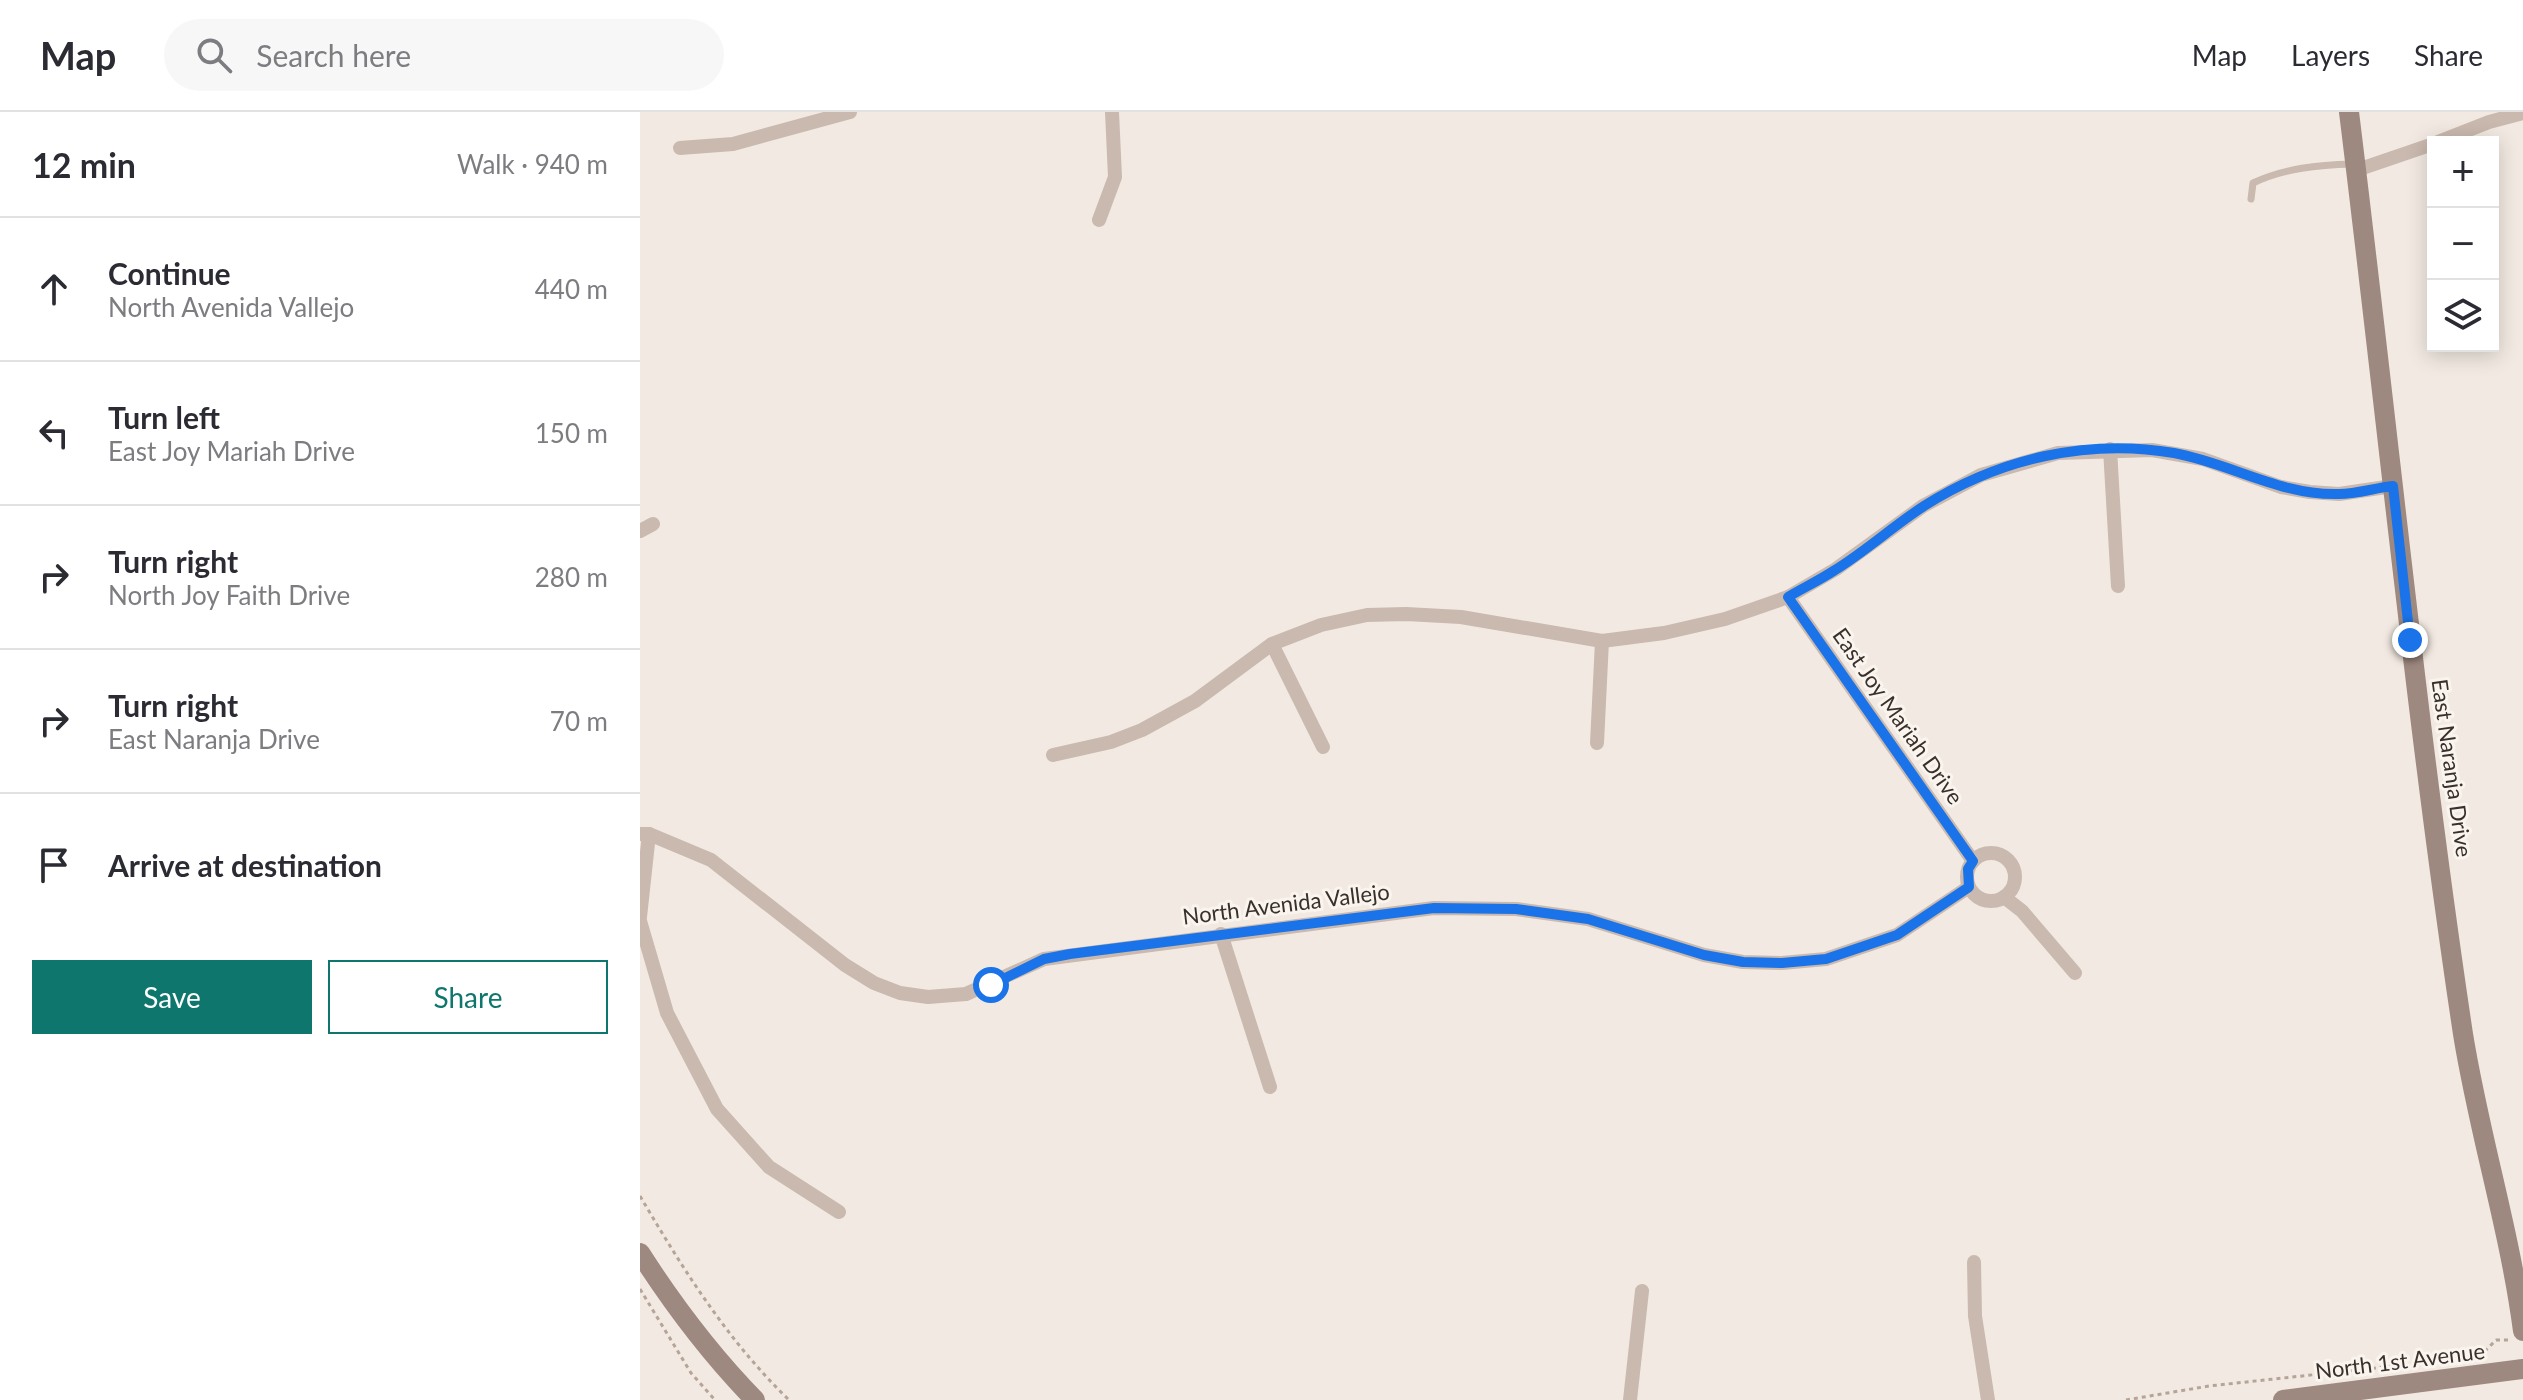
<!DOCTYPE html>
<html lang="en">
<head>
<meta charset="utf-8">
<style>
	:root { --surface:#fff; --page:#f7f7f7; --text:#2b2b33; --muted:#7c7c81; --line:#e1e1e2; --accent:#0f766e }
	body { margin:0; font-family:Lato,sans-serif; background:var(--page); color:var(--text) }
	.controls { position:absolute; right:24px; top:24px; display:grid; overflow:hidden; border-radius:0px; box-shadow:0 4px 20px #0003 }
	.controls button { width:72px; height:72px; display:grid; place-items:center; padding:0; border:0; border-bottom:2px solid var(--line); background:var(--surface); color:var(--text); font:40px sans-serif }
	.stop { position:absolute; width:24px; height:24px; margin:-18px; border:6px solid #1a73e8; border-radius:50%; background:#fff }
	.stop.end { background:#1a73e8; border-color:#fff; box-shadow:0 2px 8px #0008 }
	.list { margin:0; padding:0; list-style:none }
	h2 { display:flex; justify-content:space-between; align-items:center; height:104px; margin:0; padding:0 32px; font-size:34px }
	h2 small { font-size:26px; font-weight:400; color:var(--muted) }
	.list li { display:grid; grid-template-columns:52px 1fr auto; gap:24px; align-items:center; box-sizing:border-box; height:144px; padding:0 32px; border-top:2px solid var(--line) }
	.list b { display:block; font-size:30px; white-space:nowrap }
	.list p { margin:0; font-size:26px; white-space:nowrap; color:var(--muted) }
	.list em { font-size:26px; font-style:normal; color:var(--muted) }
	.actions { display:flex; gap:16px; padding:24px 32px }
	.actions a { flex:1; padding:18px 0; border:2px solid var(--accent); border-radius:0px; text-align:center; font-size:28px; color:var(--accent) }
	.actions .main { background:var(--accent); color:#fff }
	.icon { flex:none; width:44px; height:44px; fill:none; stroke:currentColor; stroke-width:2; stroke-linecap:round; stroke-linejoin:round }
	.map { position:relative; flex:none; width:1883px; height:1288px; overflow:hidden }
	header { display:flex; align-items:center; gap:48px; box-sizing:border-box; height:112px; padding:0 40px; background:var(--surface); border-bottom:2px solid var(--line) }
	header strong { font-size:38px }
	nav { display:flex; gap:44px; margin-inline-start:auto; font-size:28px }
	.search { width:560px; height:72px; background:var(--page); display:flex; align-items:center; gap:20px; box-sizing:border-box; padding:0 28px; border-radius:44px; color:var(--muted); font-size:30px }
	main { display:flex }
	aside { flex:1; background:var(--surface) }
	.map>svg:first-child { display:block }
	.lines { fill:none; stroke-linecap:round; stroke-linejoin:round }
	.path { stroke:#b6a499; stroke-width:3; stroke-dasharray:4 4; stroke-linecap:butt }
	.lane { stroke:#cab9ae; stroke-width:7 }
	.street { stroke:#cab9ae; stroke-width:14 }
	.secondary { stroke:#9e8980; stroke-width:20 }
	.route { stroke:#1a73e8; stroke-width:10 }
	.labels { text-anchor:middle; stroke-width:6; stroke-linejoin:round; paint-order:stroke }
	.street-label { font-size:22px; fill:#39302c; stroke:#faf4ef }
</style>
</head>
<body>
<header>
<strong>Map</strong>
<div class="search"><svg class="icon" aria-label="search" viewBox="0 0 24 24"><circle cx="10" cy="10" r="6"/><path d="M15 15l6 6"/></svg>Search here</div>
<nav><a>Map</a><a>Layers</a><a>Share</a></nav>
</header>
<main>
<aside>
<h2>12 min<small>Walk · 940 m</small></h2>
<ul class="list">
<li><svg class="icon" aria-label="ahead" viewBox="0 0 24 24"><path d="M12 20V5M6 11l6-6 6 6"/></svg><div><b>Continue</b><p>North Avenida Vallejo</p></div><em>440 m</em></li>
<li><svg class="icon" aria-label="left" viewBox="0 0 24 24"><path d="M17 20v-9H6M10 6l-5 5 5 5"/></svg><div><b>Turn left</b><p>East Joy Mariah Drive</p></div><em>150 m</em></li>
<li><svg class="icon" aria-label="right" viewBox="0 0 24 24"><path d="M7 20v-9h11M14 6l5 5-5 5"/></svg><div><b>Turn right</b><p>North Joy Faith Drive</p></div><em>280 m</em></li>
<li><svg class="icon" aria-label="right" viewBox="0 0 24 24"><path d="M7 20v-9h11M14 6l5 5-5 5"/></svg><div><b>Turn right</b><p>East Naranja Drive</p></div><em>70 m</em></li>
<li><svg class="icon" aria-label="arrive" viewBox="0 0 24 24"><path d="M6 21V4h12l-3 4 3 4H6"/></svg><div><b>Arrive at destination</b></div></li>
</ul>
<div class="actions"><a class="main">Save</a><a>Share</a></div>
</aside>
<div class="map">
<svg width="1883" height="1288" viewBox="0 0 1883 1288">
	<rect width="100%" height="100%" fill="#f2eae2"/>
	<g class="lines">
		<g class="path">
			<path d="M 0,1084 C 43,1157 87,1228 149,1288"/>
			<polyline points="0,1177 51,1261 75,1288"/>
			<polyline points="1839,1245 1856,1228 1869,1228"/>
			<polyline points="1486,1288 1569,1274 1764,1253"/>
		</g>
		<path class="lane" d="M 1611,87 L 1613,71 C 1645,56 1678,53 1713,52"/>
		<g class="street">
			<polyline points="1798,30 1849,10 1883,1"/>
			<polyline points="40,36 93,32 210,0"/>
			<polyline points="1717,58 1793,32"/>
			<polyline points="459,108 475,65 472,0"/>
			<polyline points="1470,337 1478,474"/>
			<polyline points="0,419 13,412"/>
			<polyline points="1148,485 1333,749"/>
			<polyline points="632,532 683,635"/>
			<polyline points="957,631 962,529"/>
			<polyline points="413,643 471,630 502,618 555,589 632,532 681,513 727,503 766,502 821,505 962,529 1024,521 1085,507 1148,485 1196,457 1283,394 1341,363 1418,341 1512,338 1563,347 1641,375 1670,380 1699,382 1753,374"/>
			<polyline points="0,722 9,722 71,748 205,853 234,871 260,881 288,885 326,882 404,847 794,796 876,797 948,807 1064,843 1103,850 1142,851 1186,847 1257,823 1329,775"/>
			<circle cx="1351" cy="765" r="24"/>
			<polyline points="1364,785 1382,799 1435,861"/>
			<polyline points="0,805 9,722"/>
			<polyline points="0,809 27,901 77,997 129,1055 199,1100"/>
			<polyline points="581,822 630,975"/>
			<polyline points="1334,1150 1335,1204 1348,1288"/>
			<polyline points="990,1288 1002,1179"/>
		</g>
		<g class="secondary">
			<path d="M 1709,0 C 1747,307 1777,616 1823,922 C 1839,1022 1870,1119 1883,1219"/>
			<path d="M 0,1141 C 34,1194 71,1243 115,1288"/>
			<polyline points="1643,1288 1883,1257"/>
		</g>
	</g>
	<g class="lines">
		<path class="route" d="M 351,873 L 404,847 L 430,842 L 794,796 L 876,797 L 948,807 L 1064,843 L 1103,850 L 1142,851 L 1186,847 L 1257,823 L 1329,775 L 1328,757 L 1333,749 L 1148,485 C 1163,476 1180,468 1195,458 C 1226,439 1253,414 1284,394 C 1358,347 1447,326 1534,341 C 1590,351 1641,384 1699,382 C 1716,382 1735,376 1753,374 L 1770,528"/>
	</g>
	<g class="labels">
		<g class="street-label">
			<text transform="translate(1258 604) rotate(55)" y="8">East Joy Mariah Drive</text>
			<text transform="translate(1812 656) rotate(82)" y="8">East Naranja Drive</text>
			<text transform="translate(646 792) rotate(-7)" y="8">North Avenida Vallejo</text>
			<text transform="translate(1760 1249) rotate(-7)" y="8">North 1st Avenue</text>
		</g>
	</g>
</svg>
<div class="controls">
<button>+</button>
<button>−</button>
<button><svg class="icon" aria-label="layers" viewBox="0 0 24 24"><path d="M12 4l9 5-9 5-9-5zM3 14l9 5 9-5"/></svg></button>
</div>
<div class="stop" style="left:351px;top:873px"></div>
<div class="stop end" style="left:1770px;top:528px"></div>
</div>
</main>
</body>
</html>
